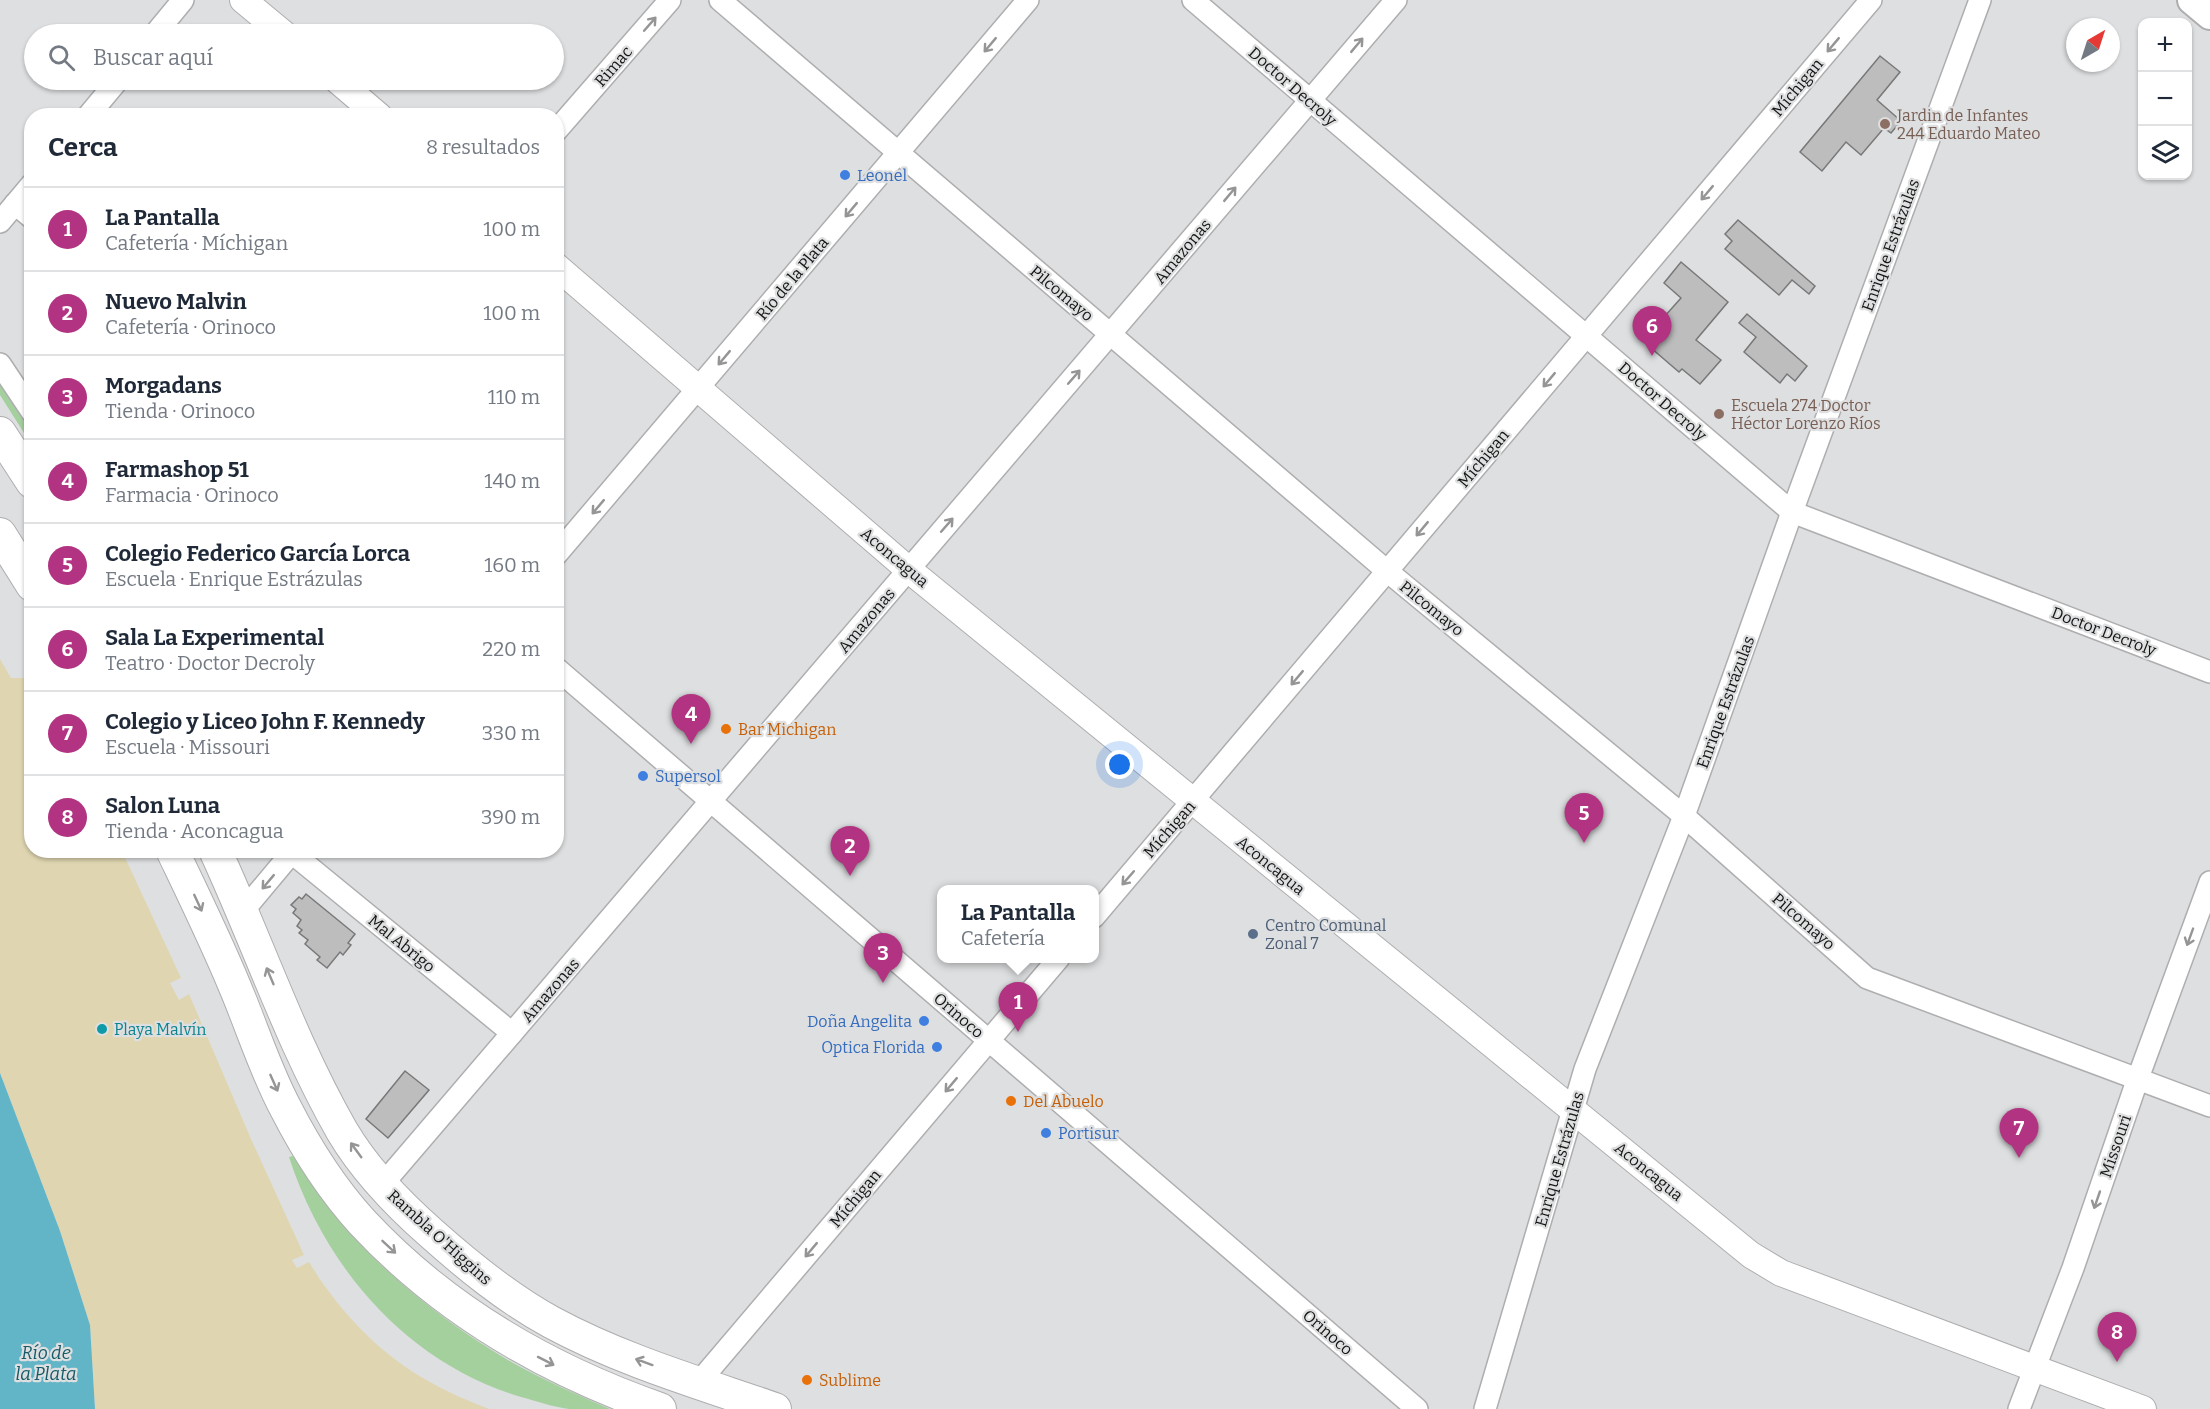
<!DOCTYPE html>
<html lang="es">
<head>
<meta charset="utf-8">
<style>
	:root { --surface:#fff; --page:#f6f6f7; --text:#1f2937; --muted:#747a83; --line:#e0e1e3; --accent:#b13381 }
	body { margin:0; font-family:Bitter,serif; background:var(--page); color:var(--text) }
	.controls { position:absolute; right:18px; top:18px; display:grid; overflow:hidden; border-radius:12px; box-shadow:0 2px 4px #0004 }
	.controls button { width:54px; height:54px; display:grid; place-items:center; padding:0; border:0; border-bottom:2px solid var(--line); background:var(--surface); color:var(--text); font:30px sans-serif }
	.compass { position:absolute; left:2066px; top:18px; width:54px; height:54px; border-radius:50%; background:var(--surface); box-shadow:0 2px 4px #0004; rotate:39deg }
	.you { position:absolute; left:1120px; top:765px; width:21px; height:21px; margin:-15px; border:4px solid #fff; border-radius:50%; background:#1a73e8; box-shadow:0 0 0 9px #1a73e833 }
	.badge { display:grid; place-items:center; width:39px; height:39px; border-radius:50%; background:var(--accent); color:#fff; font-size:20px; font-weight:700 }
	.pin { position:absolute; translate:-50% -50px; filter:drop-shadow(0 2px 3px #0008) }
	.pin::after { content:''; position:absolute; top:32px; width:21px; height:18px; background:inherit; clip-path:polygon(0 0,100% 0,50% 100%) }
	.popup { position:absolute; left:937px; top:885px; width:162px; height:78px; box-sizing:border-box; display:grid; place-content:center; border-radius:12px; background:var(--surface); filter:drop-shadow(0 2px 4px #0005); font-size:20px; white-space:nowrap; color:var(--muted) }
	.popup b { font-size:22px; color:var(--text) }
	.popup::after { content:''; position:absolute; left:50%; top:100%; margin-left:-12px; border:12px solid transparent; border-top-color:var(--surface) }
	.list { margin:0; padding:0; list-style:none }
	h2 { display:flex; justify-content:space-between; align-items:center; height:78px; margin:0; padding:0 24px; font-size:26px }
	h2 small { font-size:20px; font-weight:400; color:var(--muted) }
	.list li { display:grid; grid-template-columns:39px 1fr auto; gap:18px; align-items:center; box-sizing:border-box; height:84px; padding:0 24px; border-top:2px solid var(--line) }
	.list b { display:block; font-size:22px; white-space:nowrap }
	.list p { margin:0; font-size:20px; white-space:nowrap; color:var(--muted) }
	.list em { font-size:20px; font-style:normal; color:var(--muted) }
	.icon { flex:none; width:33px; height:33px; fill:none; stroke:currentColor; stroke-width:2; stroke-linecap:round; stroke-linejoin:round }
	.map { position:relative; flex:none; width:2210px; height:1409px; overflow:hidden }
	.search { position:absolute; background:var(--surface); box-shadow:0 2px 4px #0004; left:24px; top:24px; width:540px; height:66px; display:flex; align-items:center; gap:15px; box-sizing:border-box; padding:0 21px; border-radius:33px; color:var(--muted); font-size:22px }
	.panel { position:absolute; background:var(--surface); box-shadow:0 2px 4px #0004; left:24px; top:108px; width:540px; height:750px; border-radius:24px }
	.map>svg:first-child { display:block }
	.green { fill:#a4d09e }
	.sand { fill:#dfd6b1 }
	.water { fill:#62b4c7 }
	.building { fill:#bebdbe; stroke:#797879; stroke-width:1.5 }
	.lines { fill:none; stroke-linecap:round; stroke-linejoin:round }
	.minor-casing { stroke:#aeaeb0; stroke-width:24 }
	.tertiary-casing { stroke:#aeaeb0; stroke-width:28 }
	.secondary-casing { stroke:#aeaeb0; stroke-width:32 }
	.primary-casing { stroke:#aeaeb0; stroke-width:34 }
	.minor { stroke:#fff; stroke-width:21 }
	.tertiary { stroke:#fff; stroke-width:26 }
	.secondary { stroke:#fff; stroke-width:28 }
	.primary { stroke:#fff; stroke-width:32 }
	.oneway { stroke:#959595 }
	.education-dot { fill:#8d6e63; stroke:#dedfe0; stroke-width:2 }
	.shop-dot { fill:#3f7fe0; stroke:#dedfe0; stroke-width:2 }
	.food-dot { fill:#e8710a; stroke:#dedfe0; stroke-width:2 }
	.service-dot { fill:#5c6f8a; stroke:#dedfe0; stroke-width:2 }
	.culture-dot { fill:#0f9aa8; stroke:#dedfe0; stroke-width:2 }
	.labels { text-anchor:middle; stroke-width:4.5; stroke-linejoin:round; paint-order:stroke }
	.street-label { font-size:16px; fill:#141414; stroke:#dedfe0 }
	.education-label { font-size:16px; fill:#785e54; stroke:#dedfe0; text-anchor:start }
	.shop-label { font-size:16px; fill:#366cbe; stroke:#dedfe0; text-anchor:start }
	.food-label { font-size:16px; fill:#c56008; stroke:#dedfe0; text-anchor:start }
	.service-label { font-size:16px; fill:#4e5e75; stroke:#dedfe0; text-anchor:start }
	.culture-label { font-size:16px; fill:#0d838f; stroke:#dedfe0; text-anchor:start }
	.water-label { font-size:18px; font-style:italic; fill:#155a67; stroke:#dedfe0 }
</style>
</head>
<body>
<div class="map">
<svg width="2210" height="1409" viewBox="0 0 2210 1409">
	<rect width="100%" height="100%" fill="#dedfe0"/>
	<g class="green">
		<polygon points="0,383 31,432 31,444 0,395"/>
		<path d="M 293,1156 C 313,1185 332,1215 356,1240 C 402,1288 457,1331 515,1364 C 546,1381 578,1395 610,1409 C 597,1409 583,1409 569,1409 C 553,1407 536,1401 521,1397 C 407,1363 325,1268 289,1157 Z"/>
	</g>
	<path class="sand" d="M 0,659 L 11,678 L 24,678 L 31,682 L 32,850 L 122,851 L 181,978 L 170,983 L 179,1000 L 189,994 L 251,1139 L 304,1255 L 292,1260 L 297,1268 L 309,1262 C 338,1310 380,1355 430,1382 C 449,1393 469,1401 489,1409 L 95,1409 L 90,1325 L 60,1231 L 0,1073 Z"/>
	<polygon class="water" points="0,1073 60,1231 90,1325 95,1409 0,1409"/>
	<g class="building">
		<polygon points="1880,56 1900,72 1877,100 1901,121 1891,133 1884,128 1861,155 1846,142 1822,171 1800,152"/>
		<polygon points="1738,220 1815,286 1809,294 1792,280 1779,295 1725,249 1732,241 1725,234"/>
		<polygon points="1681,262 1728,302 1696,340 1721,360 1700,384 1682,369 1679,372 1643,341 1641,336 1643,328 1649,325 1656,326 1681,298 1664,283"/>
		<polygon points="1747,314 1807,366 1795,381 1787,374 1780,383 1744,352 1756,337 1739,323"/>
		<polygon points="306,894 355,934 348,943 351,945 343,955 340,952 327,968 317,960 320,957 305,944 308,940 299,933 302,930 297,926 301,920 293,913 296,909 291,905 299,897 302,899"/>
		<polygon points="405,1071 429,1090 388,1138 366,1119"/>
	</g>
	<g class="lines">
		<g class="minor-casing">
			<g id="minor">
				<polyline points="720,0 1387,571 1684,816 1867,978 2210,1106"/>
				<polyline points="1193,0 1792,512 2210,672"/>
				<polyline points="155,34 183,0"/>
				<polyline points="88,116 118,80"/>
				<polyline points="556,131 670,0"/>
				<polyline points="15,204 32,218"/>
				<polyline points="0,222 32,184"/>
				<polyline points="0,364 32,412"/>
				<polyline points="556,555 1028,0"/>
				<polyline points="556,668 1417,1409"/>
				<polyline points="292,853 512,1033"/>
				<polyline points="243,911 294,850"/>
				<polyline points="1094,917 1871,0"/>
				<polyline points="382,1185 1396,0"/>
				<polyline points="699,1382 1059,958"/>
				<polyline points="1485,1409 1585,1069 1684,816 1792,512 1980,0"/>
				<polyline points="2019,1409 2073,1268 2138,1078 2210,882"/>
			</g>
		</g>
		<g class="tertiary-casing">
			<g id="tertiary">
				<polyline points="243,0 284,34"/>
				<polyline points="337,80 379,116"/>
				<polyline points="556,266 909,570 1751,1255 1781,1273 2143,1409"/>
			</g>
		</g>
		<g class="secondary-casing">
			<polyline id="secondary" points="2192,0 2210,15"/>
		</g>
		<g class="primary-casing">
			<g id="primary">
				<polyline points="0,433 32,482"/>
				<polyline points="0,534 32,585"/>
				<path d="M 172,850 C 194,896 216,941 235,987 C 252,1027 265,1070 286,1109 C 306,1148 332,1189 362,1222 C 443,1309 548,1370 660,1409"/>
				<path d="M 215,850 C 258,943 291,1042 342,1131 C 365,1170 398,1204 431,1233 C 468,1266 507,1298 551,1322 C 621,1360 700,1383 775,1409"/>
			</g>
		</g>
		<use href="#minor" class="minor"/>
		<use href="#tertiary" class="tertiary"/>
		<use href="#secondary" class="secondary"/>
		<use href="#primary" class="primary"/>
	</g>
	<defs><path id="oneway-shaft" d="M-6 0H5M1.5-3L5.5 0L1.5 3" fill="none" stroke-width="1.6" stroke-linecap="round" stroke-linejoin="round" transform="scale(1.5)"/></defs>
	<g class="oneway">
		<use href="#oneway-shaft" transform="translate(650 24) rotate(-49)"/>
		<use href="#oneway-shaft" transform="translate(990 45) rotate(130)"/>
		<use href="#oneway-shaft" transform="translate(1357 45) rotate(-50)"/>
		<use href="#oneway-shaft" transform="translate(1833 45) rotate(130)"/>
		<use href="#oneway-shaft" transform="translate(1707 193) rotate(130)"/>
		<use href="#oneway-shaft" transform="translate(1230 194) rotate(-50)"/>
		<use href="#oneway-shaft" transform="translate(851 210) rotate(130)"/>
		<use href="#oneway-shaft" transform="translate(724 358) rotate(130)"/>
		<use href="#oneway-shaft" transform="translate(1074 377) rotate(-49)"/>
		<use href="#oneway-shaft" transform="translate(1549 380) rotate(130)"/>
		<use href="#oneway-shaft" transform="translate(598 507) rotate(130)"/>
		<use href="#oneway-shaft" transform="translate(947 525) rotate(-49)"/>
		<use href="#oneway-shaft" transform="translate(1422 529) rotate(130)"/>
		<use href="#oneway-shaft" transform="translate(1297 678) rotate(130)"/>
		<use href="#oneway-shaft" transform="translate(1128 878) rotate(131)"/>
		<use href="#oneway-shaft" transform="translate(268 882) rotate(130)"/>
		<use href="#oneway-shaft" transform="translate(198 903) rotate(65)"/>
		<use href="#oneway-shaft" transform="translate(2190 937) rotate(110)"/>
		<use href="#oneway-shaft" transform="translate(270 976) rotate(-113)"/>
		<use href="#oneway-shaft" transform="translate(274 1083) rotate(66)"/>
		<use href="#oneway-shaft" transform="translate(951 1085) rotate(130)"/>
		<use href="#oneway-shaft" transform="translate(356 1150) rotate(-126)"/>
		<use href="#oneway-shaft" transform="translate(2097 1200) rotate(109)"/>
		<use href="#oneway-shaft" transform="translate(389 1247) rotate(43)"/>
		<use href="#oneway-shaft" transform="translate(811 1250) rotate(130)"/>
		<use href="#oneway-shaft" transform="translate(546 1361) rotate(27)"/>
		<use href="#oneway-shaft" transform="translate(644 1362) rotate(-160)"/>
	</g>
	<g class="education-dot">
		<circle cx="1885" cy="124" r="6"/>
		<circle cx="1719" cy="414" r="6"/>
	</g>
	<g class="shop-dot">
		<circle cx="845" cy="175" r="6"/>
		<circle cx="643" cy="776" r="6"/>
		<circle cx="924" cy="1021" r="6"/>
		<circle cx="937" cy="1047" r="6"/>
		<circle cx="1046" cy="1133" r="6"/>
	</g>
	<g class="food-dot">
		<circle cx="726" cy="729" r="6"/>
		<circle cx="1011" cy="1101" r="6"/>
		<circle cx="807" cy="1380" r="6"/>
	</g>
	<circle class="service-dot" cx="1253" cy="934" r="6"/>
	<circle class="culture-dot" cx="102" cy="1029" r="6"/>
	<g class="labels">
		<g class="street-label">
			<text transform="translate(613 66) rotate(-49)" y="6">Rimac</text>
			<text transform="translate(1293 86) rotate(41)" y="6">Doctor Decroly</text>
			<text transform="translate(1797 87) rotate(-50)" y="6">Míchigan</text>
			<text transform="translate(1890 245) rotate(-70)" y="6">Enrique Estrázulas</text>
			<text transform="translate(1182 251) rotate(-50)" y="6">Amazonas</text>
			<text transform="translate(792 278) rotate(-50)" y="6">Río de la Plata</text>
			<text transform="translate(1062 293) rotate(40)" y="6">Pilcomayo</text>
			<text transform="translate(1663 401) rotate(41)" y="6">Doctor Decroly</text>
			<text transform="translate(1483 458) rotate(-50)" y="6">Míchigan</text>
			<text transform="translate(895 557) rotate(40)" y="6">Aconcagua</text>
			<text transform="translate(1432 608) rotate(39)" y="6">Pilcomayo</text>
			<text transform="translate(866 620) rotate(-50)" y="6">Amazonas</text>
			<text transform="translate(2104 631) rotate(21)" y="6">Doctor Decroly</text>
			<text transform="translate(1725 702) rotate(-70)" y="6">Enrique Estrázulas</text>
			<text transform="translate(1169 829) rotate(-49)" y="6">Míchigan</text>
			<text transform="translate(1271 865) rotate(39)" y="6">Aconcagua</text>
			<text transform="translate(1804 921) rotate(41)" y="6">Pilcomayo</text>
			<text transform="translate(402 943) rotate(39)" y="6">Mal Abrigo</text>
			<text transform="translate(550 990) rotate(-49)" y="6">Amazonas</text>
			<text transform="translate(959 1015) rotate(41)" y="6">Orinoco</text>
			<text transform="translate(2115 1146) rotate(-71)" y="6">Missouri</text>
			<text transform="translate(1559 1159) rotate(-74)" y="6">Enrique Estrázulas</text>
			<text transform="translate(1649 1171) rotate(39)" y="6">Aconcagua</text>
			<text transform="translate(855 1198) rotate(-50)" y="6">Míchigan</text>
			<text transform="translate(440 1237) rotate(42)" y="6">Rambla O'Higgins</text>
			<text transform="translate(1328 1332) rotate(41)" y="6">Orinoco</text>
		</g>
		<g class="education-label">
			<text x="1897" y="121">Jardin de Infantes<tspan x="1897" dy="18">244 Eduardo Mateo</tspan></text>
			<text x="1731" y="411">Escuela 274 Doctor<tspan x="1731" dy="18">Héctor Lorenzo Ríos</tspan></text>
		</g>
		<g class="shop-label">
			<text x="857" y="181">Leonel</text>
			<text x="655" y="782">Supersol</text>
			<text x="912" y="1027" text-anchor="end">Doña Angelita</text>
			<text x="925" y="1053" text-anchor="end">Optica Florida</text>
			<text x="1058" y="1139">Portisur</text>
		</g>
		<g class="food-label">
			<text x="738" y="735">Bar Michigan</text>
			<text x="1023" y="1107">Del Abuelo</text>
			<text x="819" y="1386">Sublime</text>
		</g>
		<g class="service-label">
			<text x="1265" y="931">Centro Comunal<tspan x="1265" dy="18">Zonal 7</tspan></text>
		</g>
		<g class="culture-label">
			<text x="114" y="1035">Playa Malvín</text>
		</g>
		<g class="water-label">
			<text x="46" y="1359">Río de<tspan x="46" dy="21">la Plata</tspan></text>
		</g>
	</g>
</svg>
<div class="controls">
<button>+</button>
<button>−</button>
<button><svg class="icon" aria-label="layers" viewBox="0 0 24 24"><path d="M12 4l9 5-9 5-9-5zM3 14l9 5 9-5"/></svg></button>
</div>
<svg class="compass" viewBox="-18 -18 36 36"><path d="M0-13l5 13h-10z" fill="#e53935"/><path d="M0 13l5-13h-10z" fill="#747a83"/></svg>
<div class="you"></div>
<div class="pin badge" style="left:1018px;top:1032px">1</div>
<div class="popup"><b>La Pantalla</b>Cafetería</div>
<div class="pin badge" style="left:850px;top:876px">2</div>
<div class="pin badge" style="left:883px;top:983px">3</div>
<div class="pin badge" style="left:691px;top:744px">4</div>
<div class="pin badge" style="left:1584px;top:843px">5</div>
<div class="pin badge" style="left:1652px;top:356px">6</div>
<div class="pin badge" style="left:2019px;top:1158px">7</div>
<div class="pin badge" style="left:2117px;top:1362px">8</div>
<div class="search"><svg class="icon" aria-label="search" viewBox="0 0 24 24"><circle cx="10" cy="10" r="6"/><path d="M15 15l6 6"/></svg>Buscar aquí</div>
<section class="panel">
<h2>Cerca<small>8 resultados</small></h2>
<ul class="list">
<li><span class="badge">1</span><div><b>La Pantalla</b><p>Cafetería · Míchigan</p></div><em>100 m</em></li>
<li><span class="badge">2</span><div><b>Nuevo Malvin</b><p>Cafetería · Orinoco</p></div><em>100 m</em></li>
<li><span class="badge">3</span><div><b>Morgadans</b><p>Tienda · Orinoco</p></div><em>110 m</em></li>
<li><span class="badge">4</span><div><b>Farmashop 51</b><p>Farmacia · Orinoco</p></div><em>140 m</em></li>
<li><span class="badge">5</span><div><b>Colegio Federico García Lorca</b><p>Escuela · Enrique Estrázulas</p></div><em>160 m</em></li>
<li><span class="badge">6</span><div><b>Sala La Experimental</b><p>Teatro · Doctor Decroly</p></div><em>220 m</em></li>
<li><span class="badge">7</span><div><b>Colegio y Liceo John F. Kennedy</b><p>Escuela · Missouri</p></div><em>330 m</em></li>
<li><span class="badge">8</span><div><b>Salon Luna</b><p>Tienda · Aconcagua</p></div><em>390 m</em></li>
</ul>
</section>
</div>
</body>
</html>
